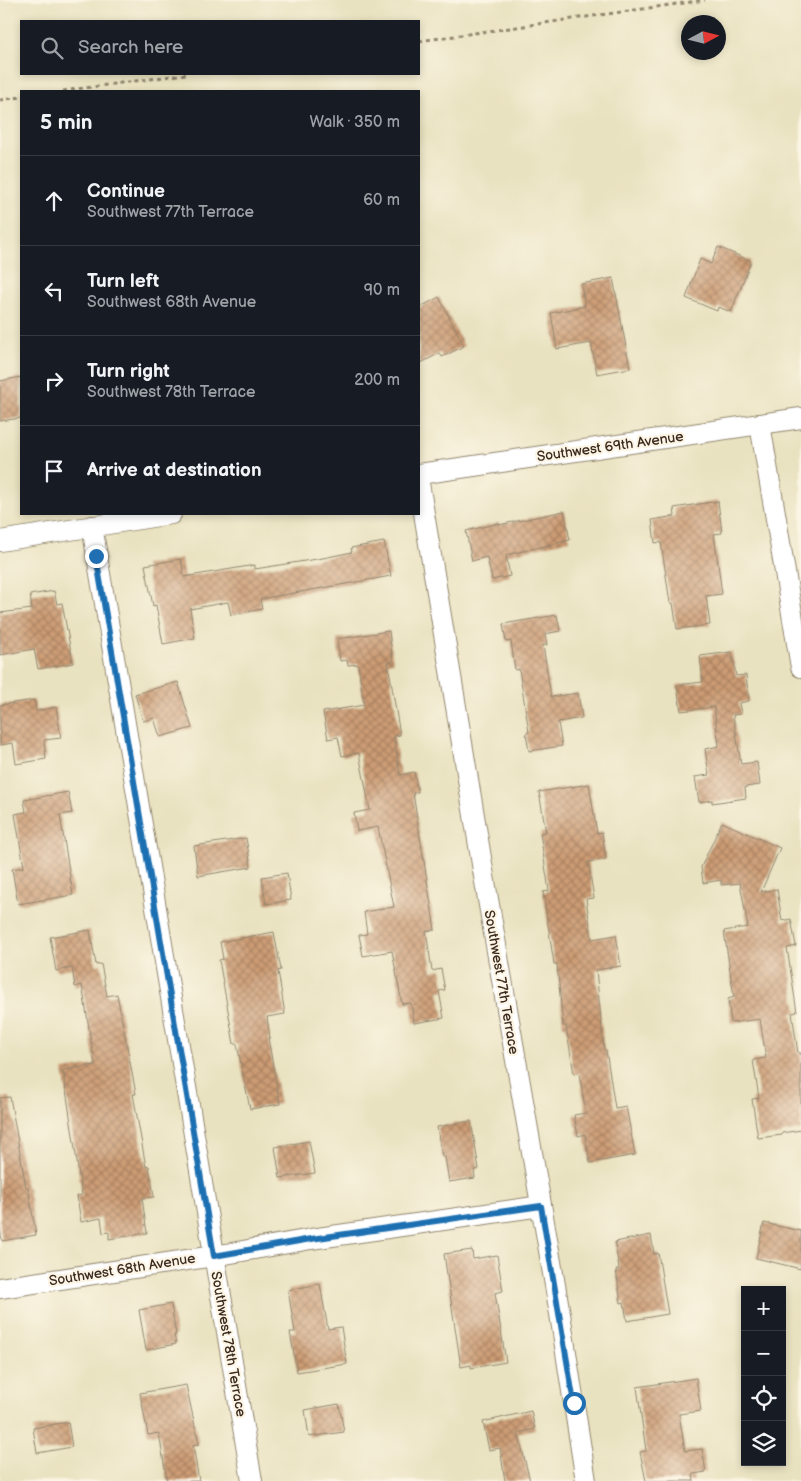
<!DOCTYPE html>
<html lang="en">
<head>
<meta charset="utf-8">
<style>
	:root { --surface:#171b24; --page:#20242c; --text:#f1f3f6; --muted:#9ea1a6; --line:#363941 }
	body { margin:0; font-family:"Balsamiq Sans",sans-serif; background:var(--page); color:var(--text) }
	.controls { position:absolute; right:15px; bottom:15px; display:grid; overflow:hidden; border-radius:0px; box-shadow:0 2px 8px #0003 }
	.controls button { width:45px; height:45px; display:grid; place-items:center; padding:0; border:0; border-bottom:1px solid var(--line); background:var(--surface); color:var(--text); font:25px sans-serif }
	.compass { position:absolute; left:681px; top:15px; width:45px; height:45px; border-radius:50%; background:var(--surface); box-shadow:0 2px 8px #0003; rotate:83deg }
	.stop { position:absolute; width:15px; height:15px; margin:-11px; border:4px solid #1f6fb2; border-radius:50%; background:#fff }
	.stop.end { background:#1f6fb2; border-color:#fff; box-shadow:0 1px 5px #0008 }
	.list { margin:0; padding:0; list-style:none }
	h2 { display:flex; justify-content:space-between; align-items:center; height:65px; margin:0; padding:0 20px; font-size:21px }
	h2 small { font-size:16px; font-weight:400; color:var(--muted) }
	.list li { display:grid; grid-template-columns:32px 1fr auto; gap:15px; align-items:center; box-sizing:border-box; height:90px; padding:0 20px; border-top:1px solid var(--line) }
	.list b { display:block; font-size:19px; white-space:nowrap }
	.list p { margin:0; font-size:16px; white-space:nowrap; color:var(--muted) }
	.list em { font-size:16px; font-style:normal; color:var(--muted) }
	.icon { flex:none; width:28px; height:28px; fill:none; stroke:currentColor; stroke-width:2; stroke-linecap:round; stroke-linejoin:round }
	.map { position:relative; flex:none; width:801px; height:1481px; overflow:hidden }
	.search { position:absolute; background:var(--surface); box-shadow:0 2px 8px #0003; left:20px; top:20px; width:400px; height:55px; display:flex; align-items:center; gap:12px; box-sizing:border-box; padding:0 18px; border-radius:0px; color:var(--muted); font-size:19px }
	.panel { position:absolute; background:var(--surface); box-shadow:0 2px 8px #0003; left:20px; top:90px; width:400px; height:425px; border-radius:0px }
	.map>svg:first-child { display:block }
	.building { fill:url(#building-cross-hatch) }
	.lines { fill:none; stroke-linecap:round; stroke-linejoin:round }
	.minor-casing { stroke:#92866f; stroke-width:22 }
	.path { stroke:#92866f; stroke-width:3; stroke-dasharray:4 4; stroke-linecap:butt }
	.minor { stroke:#fff; stroke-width:20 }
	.route { stroke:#1f6fb2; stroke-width:6 }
	.labels { text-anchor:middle; stroke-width:4.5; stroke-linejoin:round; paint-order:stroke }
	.street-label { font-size:14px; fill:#3b2a1e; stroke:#fcf5e5 }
</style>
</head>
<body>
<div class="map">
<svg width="801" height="1481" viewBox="0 0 801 1481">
	<defs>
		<pattern id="building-cross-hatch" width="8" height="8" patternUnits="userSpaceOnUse" patternTransform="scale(1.25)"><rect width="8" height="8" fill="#cc9c74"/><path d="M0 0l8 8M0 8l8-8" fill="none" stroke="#a77f5f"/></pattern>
	</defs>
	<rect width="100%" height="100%" fill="#fcf5e5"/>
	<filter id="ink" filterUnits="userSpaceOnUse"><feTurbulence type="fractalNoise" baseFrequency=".02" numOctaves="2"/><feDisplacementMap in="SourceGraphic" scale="10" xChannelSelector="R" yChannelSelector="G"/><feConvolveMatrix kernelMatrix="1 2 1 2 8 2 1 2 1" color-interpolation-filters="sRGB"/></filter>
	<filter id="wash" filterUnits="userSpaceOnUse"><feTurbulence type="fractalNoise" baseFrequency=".0096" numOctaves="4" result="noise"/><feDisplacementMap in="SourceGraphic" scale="20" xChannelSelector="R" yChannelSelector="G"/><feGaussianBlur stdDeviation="1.12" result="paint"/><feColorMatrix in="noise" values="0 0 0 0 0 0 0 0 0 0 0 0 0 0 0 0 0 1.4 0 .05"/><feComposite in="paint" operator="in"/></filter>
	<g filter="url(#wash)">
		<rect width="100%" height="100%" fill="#e9e2c0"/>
		<g id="blocks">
			<g class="building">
				<polygon points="718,247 751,261 731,312 718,307 717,311 686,298 700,259 711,264"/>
				<polygon points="613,278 630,368 597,374 591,343 557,349 551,313 585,306 581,284"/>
				<polygon points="439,297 464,346 442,357 440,353 419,364 419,308"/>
				<polygon points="21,377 21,418 0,421 0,381"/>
				<polygon points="718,501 722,533 714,534 722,594 706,596 710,625 677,629 673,603 670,603 661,542 655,543 652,520 675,516 674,508"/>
				<polygon points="564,511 570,540 506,555 510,576 492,580 487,557 472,561 466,531 499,523 499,525"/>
				<polygon points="384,542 391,576 260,599 262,609 231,615 228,602 190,609 195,638 163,644 156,605 153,606 145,565 181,559 184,577 255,565 255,569 323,558 352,552 351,548"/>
				<polygon points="54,591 57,604 62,603 73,663 38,669 34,649 0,655 0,613 32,609 30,595"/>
				<polygon points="557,615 560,631 545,634 547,645 543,645 551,697 578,693 582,718 558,722 562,746 529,751 526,733 529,732 519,669 515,670 511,641 506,642 503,624"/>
				<polygon points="389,631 393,662 388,663 400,735 394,736 400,775 414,772 418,792 413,793 435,930 426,931 432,971 441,969 445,990 439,991 444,1018 414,1023 411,1003 402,1004 392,951 363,956 359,935 367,934 364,912 394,907 378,827 357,831 354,813 370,810 359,753 342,756 338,737 328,739 323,712 364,705 358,664 348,665 347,660 340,661 337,639"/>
				<polygon points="732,652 736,676 746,675 749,701 739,703 741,714 733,715 741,764 757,762 760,785 745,787 746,798 712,803 712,800 699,802 695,777 709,775 705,749 719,746 714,707 681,711 677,685 703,682 700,656"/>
				<polygon points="178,682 192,728 160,737 154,718 143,721 135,694"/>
				<polygon points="34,700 36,711 56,707 61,738 44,740 46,759 16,764 13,743 0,745 0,705"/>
				<polygon points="589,784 597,833 602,832 606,859 588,862 594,898 586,899 592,939 616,935 621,966 596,970 604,1050 606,1050 615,1108 626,1106 635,1155 590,1163 585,1134 578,1136 574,1115 586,1113 579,1073 574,1074 566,1026 563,1026 557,964 554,964 543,892 549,891 540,833 546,832 539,792"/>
				<polygon points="68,792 72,813 60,815 73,895 18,904 12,869 24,867 15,814 26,812 24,800"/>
				<polygon points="722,822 780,848 761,892 777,889 782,921 791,919 796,946 787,948 797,1012 792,1013 798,1053 801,1053 801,1130 782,1133 782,1135 758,1138 752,1099 759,1098 753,1060 766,1058 760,1019 731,1023 728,999 734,997 724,931 748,927 740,883 721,885 721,880 703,883 701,867"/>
				<polygon points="246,838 251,867 198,876 194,846"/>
				<polygon points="287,873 291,900 266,904 262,877"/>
				<polygon points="90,930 96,965 101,964 107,996 117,994 136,1094 133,1094 146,1167 149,1166 154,1197 142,1198 147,1233 109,1239 109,1232 103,1233 101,1218 81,1222 77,1196 82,1195 63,1070 95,1065 82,985 75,987 72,968 56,971 50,937"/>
				<polygon points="274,932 281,970 278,971 285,1014 267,1017 270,1038 268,1038 280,1104 250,1109 237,1044 234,1044 219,960 223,959 220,942"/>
				<polygon points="10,1097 26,1187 28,1187 36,1235 2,1241 0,1228 0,1098"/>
				<polygon points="471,1121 479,1169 474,1170 475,1178 449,1182 445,1157 442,1157 437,1127"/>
				<polygon points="309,1141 315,1173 280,1178 275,1147"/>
				<polygon points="764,1223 801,1231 801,1269 756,1258"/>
				<polygon points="651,1235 654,1254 658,1253 668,1314 627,1321 624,1302 621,1303 616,1270 619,1269 615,1242"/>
				<polygon points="472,1250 473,1259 497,1255 503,1291 495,1293 506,1362 471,1368 471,1365 461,1367 444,1254"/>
				<polygon points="320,1284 328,1329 341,1327 347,1364 297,1372 290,1332 295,1332 288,1290"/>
				<polygon points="171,1304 176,1335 174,1335 176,1344 146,1350 139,1310"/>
				<polygon points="696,1378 701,1411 679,1414 685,1451 702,1449 706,1472 693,1474 694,1481 646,1481 640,1452 646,1451 637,1387"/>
				<polygon points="186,1385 199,1444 193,1445 199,1481 167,1481 159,1433 148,1435 140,1393"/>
				<polygon points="339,1404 344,1432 309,1437 305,1410"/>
				<polygon points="531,1411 535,1429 518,1433 530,1481 505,1481 500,1448 489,1450 483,1422"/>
				<polygon points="68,1422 72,1447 37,1453 33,1428"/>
			</g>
		</g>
	</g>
	<g filter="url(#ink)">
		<use href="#blocks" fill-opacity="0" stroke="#92866f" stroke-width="1"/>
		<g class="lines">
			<g class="minor-casing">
				<g id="minor">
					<polyline points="760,424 801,667"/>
					<polyline points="419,474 801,418"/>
					<polyline points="419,483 484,876 560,1314 586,1481"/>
					<polyline points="92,526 252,1481"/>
					<polyline points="0,541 171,514"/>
					<polyline points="0,1288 214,1256 311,1239 541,1206"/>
				</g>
			</g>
			<g class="path">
				<polyline points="419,41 705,0"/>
				<polyline points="63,91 186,74"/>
				<polyline points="0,100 21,97"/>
			</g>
			<use href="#minor" class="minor"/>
		</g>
	</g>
	<g class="lines" filter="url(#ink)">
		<polyline class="route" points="96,556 214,1256 311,1239 541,1206 574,1403"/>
	</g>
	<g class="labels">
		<g class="street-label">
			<text transform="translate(610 446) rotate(-8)" y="5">Southwest 69th Avenue</text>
			<text transform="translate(502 982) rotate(80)" y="5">Southwest 77th Terrace</text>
			<text transform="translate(122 1269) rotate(-9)" y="5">Southwest 68th Avenue</text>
			<text transform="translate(229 1344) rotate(80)" y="5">Southwest 78th Terrace</text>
		</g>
	</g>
</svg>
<div class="controls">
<button>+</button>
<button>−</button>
<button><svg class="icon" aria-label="locate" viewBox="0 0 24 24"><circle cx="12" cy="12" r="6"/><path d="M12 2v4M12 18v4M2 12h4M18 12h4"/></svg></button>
<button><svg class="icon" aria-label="layers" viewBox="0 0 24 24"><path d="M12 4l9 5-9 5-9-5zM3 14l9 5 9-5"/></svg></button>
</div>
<svg class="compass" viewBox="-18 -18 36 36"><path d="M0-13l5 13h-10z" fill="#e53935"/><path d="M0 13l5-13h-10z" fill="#9ea1a6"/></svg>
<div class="stop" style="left:574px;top:1403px"></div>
<div class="stop end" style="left:96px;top:556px"></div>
<div class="search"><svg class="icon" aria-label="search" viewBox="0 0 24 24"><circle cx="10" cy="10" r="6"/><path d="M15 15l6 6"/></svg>Search here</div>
<section class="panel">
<h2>5 min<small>Walk · 350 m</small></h2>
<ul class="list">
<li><svg class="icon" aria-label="ahead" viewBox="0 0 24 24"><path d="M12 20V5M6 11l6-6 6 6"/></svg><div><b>Continue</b><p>Southwest 77th Terrace</p></div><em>60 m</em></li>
<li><svg class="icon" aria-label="left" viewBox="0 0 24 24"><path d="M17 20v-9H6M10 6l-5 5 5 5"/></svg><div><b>Turn left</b><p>Southwest 68th Avenue</p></div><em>90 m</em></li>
<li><svg class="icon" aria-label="right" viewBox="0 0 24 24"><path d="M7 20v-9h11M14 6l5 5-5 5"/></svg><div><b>Turn right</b><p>Southwest 78th Terrace</p></div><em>200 m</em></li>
<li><svg class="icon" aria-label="arrive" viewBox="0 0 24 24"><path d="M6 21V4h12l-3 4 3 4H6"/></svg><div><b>Arrive at destination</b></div></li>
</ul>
</section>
</div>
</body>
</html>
